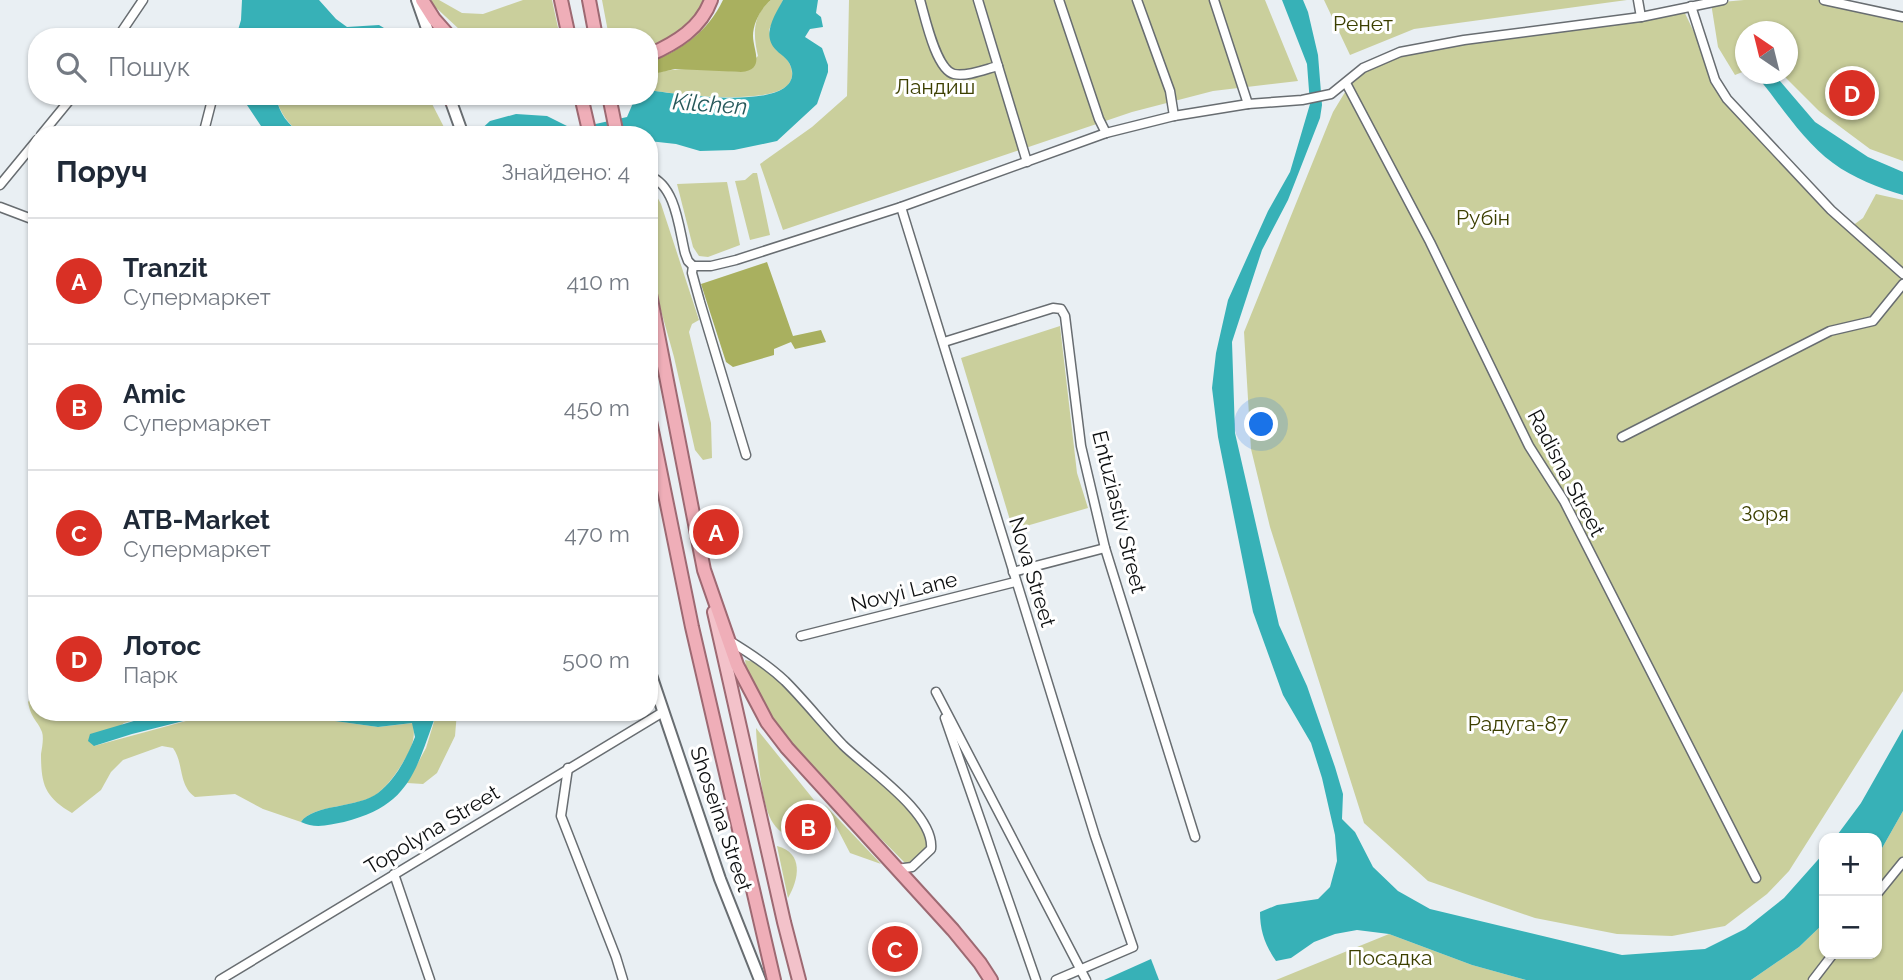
<!DOCTYPE html>
<html lang="uk">
<head>
<meta charset="utf-8">
<style>
	:root { --surface:#fff; --page:#f6f6f7; --text:#1f2937; --muted:#747a83; --line:#e0e1e3; --accent:#d93025 }
	body { margin:0; font-family:Raleway,sans-serif; background:var(--page); color:var(--text) }
	.controls { position:absolute; right:21px; bottom:21px; display:grid; overflow:hidden; border-radius:14px; box-shadow:0 2px 5px #0004 }
	.controls button { width:63px; height:63px; display:grid; place-items:center; padding:0; border:0; border-bottom:2px solid var(--line); background:var(--surface); color:var(--text); font:35px sans-serif }
	.compass { position:absolute; left:1735px; top:21px; width:63px; height:63px; border-radius:50%; background:var(--surface); box-shadow:0 2px 5px #0004; rotate:325deg }
	.you { position:absolute; left:1262px; top:425px; width:24px; height:24px; margin:-18px; border:5px solid #fff; border-radius:50%; background:#1a73e8; box-shadow:0 0 0 10px #1a73e833 }
	.badge { display:grid; place-items:center; width:46px; height:46px; border-radius:50%; background:var(--accent); color:#fff; font-size:23px; font-weight:700 }
	.pin { position:absolute; translate:-50% -50%; border:4px solid #fff; box-shadow:0 2px 7px #0006 }
	.list { margin:0; padding:0; list-style:none }
	h2 { display:flex; justify-content:space-between; align-items:center; height:91px; margin:0; padding:0 28px; font-size:30px }
	h2 small { font-size:23px; font-weight:400; color:var(--muted) }
	.list li { display:grid; grid-template-columns:46px 1fr auto; gap:21px; align-items:center; box-sizing:border-box; height:126px; padding:0 28px; border-top:2px solid var(--line) }
	.list b { display:block; font-size:26px; white-space:nowrap }
	.list p { margin:0; font-size:23px; white-space:nowrap; color:var(--muted) }
	.list em { font-size:23px; font-style:normal; color:var(--muted) }
	.icon { flex:none; width:38px; height:38px; fill:none; stroke:currentColor; stroke-width:2; stroke-linecap:round; stroke-linejoin:round }
	.map { position:relative; flex:none; width:1903px; height:980px; overflow:hidden }
	.search { position:absolute; background:var(--surface); box-shadow:0 2px 5px #0004; left:28px; top:28px; width:630px; height:77px; display:flex; align-items:center; gap:18px; box-sizing:border-box; padding:0 24px; border-radius:28px; color:var(--muted); font-size:26px }
	.panel { position:absolute; background:var(--surface); box-shadow:0 2px 5px #0004; left:28px; top:126px; width:630px; height:595px; border-radius:28px }
	.map>svg:first-child { display:block }
	.green { fill:#cacf9c }
	.forest { fill:#a9b05f }
	.water { fill:#37b1b7 }
	.lines { fill:none; stroke-linecap:round; stroke-linejoin:round }
	.minor-casing { stroke:#686d71; stroke-width:11 }
	.secondary-casing { stroke:#686d71; stroke-width:14 }
	.primary-casing { stroke:#9d6972; stroke-width:16 }
	.trunk-casing { stroke:#9d6972; stroke-width:16 }
	.minor { stroke:#fff; stroke-width:8 }
	.secondary { stroke:#fff; stroke-width:10 }
	.primary { stroke:#f3c2ca; stroke-width:12 }
	.trunk { stroke:#efaeb8; stroke-width:12 }
	.labels { text-anchor:middle; stroke-width:6; stroke-linejoin:round; paint-order:stroke }
	.park-label { font-size:21px; fill:#3c3f00; stroke:#fff }
	.street-label { font-size:21px; fill:#0d0f10; stroke:#fff }
	.water-label { font-size:23px; font-style:italic; fill:#27595b; stroke:#fff }
</style>
</head>
<body>
<div class="map">
<svg width="1903" height="980" viewBox="0 0 1903 980">
	<rect width="100%" height="100%" fill="#e9eff3"/>
	<g class="green">
		<polygon points="432,0 439,0 462,13 483,14 523,0 552,0 560,37 471,37 460,30 431,3"/>
		<path d="M 602,0 L 706,0 C 694,22 673,39 649,48 L 649,37 L 609,37 Z"/>
		<path d="M 771,0 L 783,0 L 769,30 L 776,50 C 785,56 793,64 792,76 C 789,110 673,94 649,90 L 649,75 C 679,65 710,70 741,72 L 758,56 C 753,35 752,15 771,0 Z"/>
		<polygon points="849,0 1265,0 1298,81 1213,91 1132,112 783,230 760,164 812,127 847,96"/>
		<polygon points="1324,0 1627,0 1414,29 1350,55"/>
		<polygon points="1744,0 1839,0 1903,14 1903,161 1870,149 1819,111 1782,74 1787,74 1787,32 1745,32 1745,71 1735,75 1718,47 1711,3"/>
		<polygon points="1682,7 1723,93 1852,226 1863,218 1876,194 1903,200 1903,691 1789,871 1767,894 1725,926 1672,936 1617,934 1535,918 1428,881 1364,823 1270,527 1251,449 1244,332 1333,112 1356,74 1394,54"/>
		<path d="M 428,96 L 448,135 L 302,135 C 288,123 280,114 276,97 Z"/>
		<polygon points="753,173 757,173 770,235 750,240 735,181 745,180"/>
		<polygon points="727,182 740,245 708,257 699,256 693,247 677,184"/>
		<polygon points="649,188 655,193 661,204 699,320 692,324 689,332 711,423 712,458 703,460 695,450 674,357 660,307 649,251"/>
		<polygon points="1060,326 1077,473 1088,508 1013,530 961,358"/>
		<path d="M 745,660 L 755,662 L 779,681 L 893,791 L 925,832 L 928,847 L 913,862 L 905,863 C 863,819 752,718 745,660 Z"/>
		<path d="M 37,695 L 37,712 L 164,712 L 124,723 L 94,746 L 219,712 L 331,712 L 335,721 L 378,727 L 413,723 C 416,740 411,750 402,764 C 396,774 387,786 377,794 C 358,808 313,804 301,822 L 263,809 L 235,794 L 195,797 C 178,785 184,763 173,748 L 162,746 L 123,760 L 111,772 L 101,790 L 72,813 C 45,797 41,785 41,754 C 42,748 44,738 42,732 C 38,721 31,719 28,702 L 32,696 Z"/>
		<polygon points="437,712 457,712 455,736 437,773 423,784 407,783 426,748"/>
		<path d="M 756,728 L 818,805 L 821,819 L 818,828 L 814,812 L 791,819 L 794,833 L 785,835 C 781,832 776,828 773,823 C 761,806 757,750 756,728 Z"/>
		<polygon points="825,805 881,864 850,853"/>
		<polygon points="1903,811 1903,980 1751,980 1799,947 1824,923 1824,954 1877,954 1877,857"/>
		<path d="M 777,846 C 804,853 799,879 788,898 Z"/>
		<polygon points="1389,934 1472,965 1526,980 1276,980"/>
	</g>
	<g class="forest">
		<path d="M 723,0 L 771,0 C 761,8 753,23 753,36 C 753,50 766,70 741,72 L 675,69 L 649,75 L 649,63 C 681,50 708,32 723,0 Z"/>
		<polygon points="767,262 793,336 821,330 826,342 795,349 791,342 774,349 774,355 733,367 726,362 701,284"/>
	</g>
	<g class="water">
		<polygon points="242,0 319,0 336,19 347,27 379,25 399,37 236,37 241,20"/>
		<path d="M 783,0 L 818,0 L 816,13 L 821,17 L 823,27 L 810,29 L 805,37 L 822,48 L 828,65 L 828,72 L 817,104 L 777,141 L 734,150 L 700,151 L 676,144 L 649,141 L 649,135 L 471,135 L 476,134 L 490,121 L 516,114 L 547,116 L 573,129 L 627,117 L 636,96 L 649,96 L 649,90 C 674,94 798,113 792,71 C 790,59 783,57 776,50 C 761,35 775,15 783,0 Z"/>
		<path d="M 1282,0 L 1303,0 L 1308,12 L 1318,55 L 1322,105 L 1320,118 L 1288,200 L 1262,250 L 1232,342 L 1235,433 L 1279,625 L 1307,686 L 1335,767 L 1343,794 L 1342,819 L 1355,832 L 1373,867 L 1398,891 L 1430,909 L 1622,955 L 1705,949 L 1745,929 L 1784,898 L 1824,853 L 1824,923 L 1799,947 L 1751,980 L 1526,980 L 1472,965 L 1389,934 L 1357,930 L 1335,934 L 1314,942 L 1291,958 L 1276,961 C 1265,945 1260,931 1260,912 L 1277,905 L 1318,899 L 1330,887 L 1337,861 L 1335,835 L 1322,778 L 1311,743 L 1283,695 L 1253,612 L 1218,437 L 1212,388 L 1216,353 L 1228,300 L 1268,211 L 1290,172 L 1310,104 L 1307,64 Z"/>
		<path d="M 1767,74 L 1774,74 L 1815,122 L 1868,157 L 1903,172 L 1903,195 C 1879,188 1853,178 1833,163 C 1804,142 1782,107 1760,80 Z"/>
		<path d="M 241,96 L 276,96 C 279,114 288,124 302,135 L 267,135 Z"/>
		<polygon points="164,712 219,712 132,734 94,746 88,741 90,734"/>
		<path d="M 331,712 L 362,712 L 372,717 L 388,712 L 437,712 C 415,771 411,805 344,822 C 329,825 315,829 301,822 C 313,804 359,808 378,793 C 396,779 407,757 415,737 L 412,723 L 378,727 L 335,721 Z"/>
		<polygon points="1903,729 1903,811 1877,857 1877,838 1835,838 1861,803"/>
		<polygon points="1151,959 1159,980 1104,980"/>
	</g>
	<g class="lines">
		<g class="minor-casing">
			<g id="minor">
				<path d="M 920,0 C 925,17 936,70 954,74 C 967,77 986,69 998,66"/>
				<polyline points="978,0 1027,162"/>
				<polyline points="1059,0 1099,119 1106,133"/>
				<polyline points="1137,0 1170,91 1174,116"/>
				<polyline points="1214,0 1248,104"/>
				<polyline points="1638,0 1641,17"/>
				<polyline points="1824,0 1903,17"/>
				<polyline points="1691,6 1715,80 1727,99 1831,210 1903,274"/>
				<polyline points="118,37 143,0"/>
				<polyline points="1346,83 1430,242 1529,446 1564,501 1756,878"/>
				<polyline points="41,135 73,96"/>
				<polyline points="203,135 213,96"/>
				<path d="M 649,176 C 676,185 679,229 685,253 L 688,261 L 693,266"/>
				<polyline points="0,185 37,140"/>
				<polyline points="0,207 37,221"/>
				<polyline points="901,207 1095,836 1133,947 1056,980"/>
				<polyline points="944,342 1053,308 1061,309 1065,316 1081,446 1105,548 1195,837"/>
				<polyline points="1622,437 1830,331 1873,321 1903,284"/>
				<polyline points="746,455 700,302 692,273 693,266 711,266 736,260 901,207 1106,133 1174,116 1248,104 1302,100 1331,94 1363,68 1400,52 1464,40 1641,17 1723,0"/>
				<polyline points="1013,572 1105,548"/>
				<polyline points="801,636 1015,582"/>
				<path d="M 728,640 C 748,652 768,665 785,681 C 805,701 823,724 843,745 C 866,768 935,813 931,849 L 912,867 L 896,869"/>
				<polyline points="936,692 1086,980"/>
				<polyline points="945,718 1036,980"/>
				<polyline points="568,768 561,816 616,957 623,980"/>
				<polyline points="394,874 430,980"/>
				<polyline points="1877,894 1903,862"/>
				<polyline points="220,980 663,712"/>
				<polyline points="1813,980 1833,954"/>
			</g>
		</g>
		<g class="secondary-casing">
			<g id="secondary">
				<polyline points="417,0 430,37"/>
				<polyline points="449,96 463,135"/>
				<polyline points="649,669 720,879 760,980"/>
			</g>
		</g>
		<g class="primary-casing">
			<polyline id="primary" points="714,612 784,922 799,980"/>
		</g>
		<g class="trunk-casing">
			<g id="trunk">
				<polyline points="422,0 434,19 450,37"/>
				<polyline points="561,0 569,37"/>
				<polyline points="589,0 596,37"/>
				<path d="M 649,55 C 676,43 701,28 711,0"/>
				<polyline points="581,96 590,135"/>
				<polyline points="609,96 617,135"/>
				<polyline points="450,99 451,96"/>
				<polyline points="649,289 704,570 737,665 767,722 787,748 953,930 980,963 991,980"/>
				<polyline points="649,416 692,627 774,980"/>
			</g>
		</g>
		<use href="#minor" class="minor"/>
		<use href="#secondary" class="secondary"/>
		<use href="#primary" class="primary"/>
		<use href="#trunk" class="trunk"/>
	</g>
	<g class="labels">
		<g class="park-label">
			<text x="1363" y="31">Ренет</text>
			<text x="935" y="94">Ландиш</text>
			<text x="1483" y="225">Рубін</text>
			<text x="1765" y="521">Зоря</text>
			<text x="1518" y="731">Радуга-87</text>
			<text x="1390" y="965">Посадка</text>
		</g>
		<g class="street-label">
			<text transform="translate(1566 473) rotate(62)" y="7">Radisna Street</text>
			<text transform="translate(1119 512) rotate(76)" y="7">Entuziastiv Street</text>
			<text transform="translate(1032 572) rotate(73)" y="7">Nova Street</text>
			<text transform="translate(904 592) rotate(-14)" y="7">Novyi Lane</text>
			<text transform="translate(721 819) rotate(71)" y="7">Shoseina Street</text>
			<text transform="translate(432 830) rotate(-31)" y="7">Topolyna Street</text>
		</g>
		<g class="water-label">
			<text transform="translate(710 104) rotate(4)" y="8">Kilchen</text>
		</g>
	</g>
</svg>
<div class="controls">
<button>+</button>
<button>−</button>
</div>
<svg class="compass" viewBox="-18 -18 36 36"><path d="M0-13l5 13h-10z" fill="#e53935"/><path d="M0 13l5-13h-10z" fill="#747a83"/></svg>
<div class="you"></div>
<div class="pin badge" style="left:716px;top:532px">A</div>
<div class="pin badge" style="left:808px;top:827px">B</div>
<div class="pin badge" style="left:895px;top:949px">C</div>
<div class="pin badge" style="left:1852px;top:93px">D</div>
<div class="search"><svg class="icon" aria-label="search" viewBox="0 0 24 24"><circle cx="10" cy="10" r="6"/><path d="M15 15l6 6"/></svg>Пошук</div>
<section class="panel">
<h2>Поруч<small>Знайдено: 4</small></h2>
<ul class="list">
<li><span class="badge">A</span><div><b>Tranzit</b><p>Супермаркет</p></div><em>410 m</em></li>
<li><span class="badge">B</span><div><b>Amic</b><p>Супермаркет</p></div><em>450 m</em></li>
<li><span class="badge">C</span><div><b>ATB-Market</b><p>Супермаркет</p></div><em>470 m</em></li>
<li><span class="badge">D</span><div><b>Лотос</b><p>Парк</p></div><em>500 m</em></li>
</ul>
</section>
</div>
</body>
</html>
